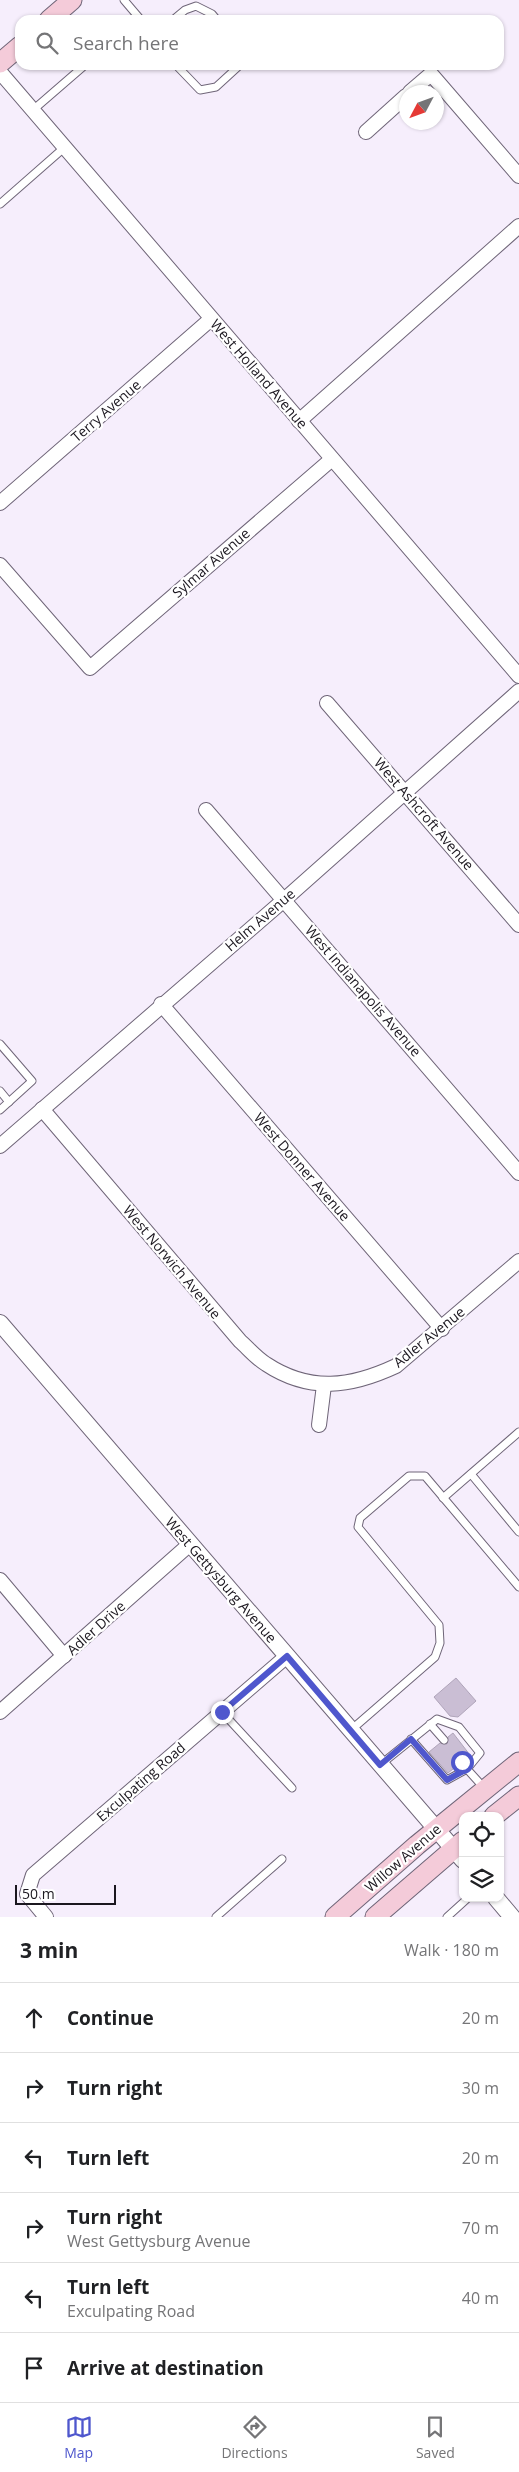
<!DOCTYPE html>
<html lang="en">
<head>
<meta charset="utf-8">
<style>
	:root { --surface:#fff; --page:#f6f6f6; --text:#202124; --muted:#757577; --line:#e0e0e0; --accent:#4f57cd }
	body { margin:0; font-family:"Open Sans",sans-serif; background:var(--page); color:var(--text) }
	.controls { position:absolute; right:15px; bottom:15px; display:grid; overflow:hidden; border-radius:10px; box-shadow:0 1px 4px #0004 }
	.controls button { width:45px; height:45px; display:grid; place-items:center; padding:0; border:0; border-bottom:1px solid var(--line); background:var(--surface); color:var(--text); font:25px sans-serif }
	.compass { position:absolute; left:399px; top:85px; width:45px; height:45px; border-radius:50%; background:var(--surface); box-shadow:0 1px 4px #0004; rotate:229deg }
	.scale { position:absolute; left:15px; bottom:12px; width:101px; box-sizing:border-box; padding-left:5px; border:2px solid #1b171f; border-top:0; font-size:14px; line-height:18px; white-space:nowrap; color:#1b171f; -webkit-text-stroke:4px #fff; paint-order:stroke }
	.stop { position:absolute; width:15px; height:15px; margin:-11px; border:4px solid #4f57cd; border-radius:50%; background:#fff }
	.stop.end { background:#4f57cd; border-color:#fff; box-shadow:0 1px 5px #0008 }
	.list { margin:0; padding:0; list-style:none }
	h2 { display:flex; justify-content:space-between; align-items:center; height:65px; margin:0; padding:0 20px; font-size:21px }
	h2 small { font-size:16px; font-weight:400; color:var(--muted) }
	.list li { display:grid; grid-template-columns:32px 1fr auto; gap:15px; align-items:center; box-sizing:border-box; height:70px; padding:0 20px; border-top:1px solid var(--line) }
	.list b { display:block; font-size:19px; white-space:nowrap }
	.list p { margin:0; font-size:16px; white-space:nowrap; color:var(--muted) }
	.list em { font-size:16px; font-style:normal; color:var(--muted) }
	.icon { flex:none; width:28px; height:28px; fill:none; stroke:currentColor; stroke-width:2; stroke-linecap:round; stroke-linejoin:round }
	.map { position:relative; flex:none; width:519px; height:1917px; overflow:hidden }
	.search { position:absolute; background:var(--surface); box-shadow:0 1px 4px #0004; left:15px; right:15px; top:15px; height:55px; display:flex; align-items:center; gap:12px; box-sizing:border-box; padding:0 18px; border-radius:15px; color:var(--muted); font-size:19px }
	.sheet { height:485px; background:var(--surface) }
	nav { display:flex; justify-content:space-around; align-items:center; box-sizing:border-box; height:70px; border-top:1px solid var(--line); background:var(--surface); font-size:14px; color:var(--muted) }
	nav a { display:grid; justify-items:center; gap:2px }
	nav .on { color:var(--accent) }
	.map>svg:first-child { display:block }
	.building { fill:#cabed4; stroke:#b0a5ba }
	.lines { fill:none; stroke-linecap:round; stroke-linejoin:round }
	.service-casing { stroke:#6f6578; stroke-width:9 }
	.minor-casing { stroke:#6f6578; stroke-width:16 }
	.tertiary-casing { stroke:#6f6578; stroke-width:18 }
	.secondary-casing { stroke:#6f6578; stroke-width:21 }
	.service { stroke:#fff; stroke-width:7 }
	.minor { stroke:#fff; stroke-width:14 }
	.tertiary { stroke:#fff; stroke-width:16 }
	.secondary { stroke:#f4cbd9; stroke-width:19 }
	.route { stroke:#4f57cd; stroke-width:6 }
	.labels { text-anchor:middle; stroke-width:4.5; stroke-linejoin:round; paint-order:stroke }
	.street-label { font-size:14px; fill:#1b171f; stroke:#fff }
</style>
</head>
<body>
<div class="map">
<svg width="519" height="1917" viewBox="0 0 519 1917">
	<rect width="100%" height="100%" fill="#f6eefc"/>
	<g class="building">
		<polygon points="456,1678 476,1701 458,1717 450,1716 434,1697"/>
		<polygon points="453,1733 470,1755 466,1759 459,1758 458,1765 448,1773 429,1752 440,1743 447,1744 448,1737"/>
	</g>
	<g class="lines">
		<g class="service-casing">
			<g id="service">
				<polyline points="124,0 141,20"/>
				<polyline points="173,20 185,10 196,6 212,14 217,20"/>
				<polyline points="176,65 200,90 216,87 240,65"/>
				<polyline points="33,110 85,65"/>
				<polyline points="0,204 65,147"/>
				<polyline points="0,1044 32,1081 0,1110"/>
				<polyline points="0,1091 9,1102"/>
				<polyline points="471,1474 519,1532"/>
				<polyline points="443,1498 519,1432"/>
				<polyline points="222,1712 292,1788"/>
				<polyline points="430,1724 444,1740"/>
				<polyline points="351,1730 435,1657 440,1643 439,1625 358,1527 360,1518 409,1476 425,1476 519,1587"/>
				<polyline points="411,1739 447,1780 467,1769 462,1762"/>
				<polyline points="380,1765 437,1719 459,1727 480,1753 467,1769 485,1789"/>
				<polyline points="216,1917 282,1859"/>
				<polyline points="447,1917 468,1898"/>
			</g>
		</g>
		<g class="minor-casing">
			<g id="minor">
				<polyline points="0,72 519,676"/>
				<polyline points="410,92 431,74 519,176"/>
				<polyline points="366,132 406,96"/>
				<polyline points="299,421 519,226"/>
				<polyline points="0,503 211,319"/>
				<polyline points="0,565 90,668 332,459"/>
				<polyline points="327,703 519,925"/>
				<polyline points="206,810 519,1173"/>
				<polyline points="161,1004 442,1329"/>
				<path d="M 42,1109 L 240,1341 C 248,1348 256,1358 266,1364 C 310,1393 351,1387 396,1366 L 519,1261"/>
				<polyline points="0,1146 284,900 519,691"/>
				<polyline points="319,1425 324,1385"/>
				<polyline points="0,1580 64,1656"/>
				<polyline points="0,1712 190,1544"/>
				<polyline points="46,1917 27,1894 33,1875 287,1656"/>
			</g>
		</g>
		<g class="tertiary-casing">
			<g id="tertiary">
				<polyline points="0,1323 463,1860"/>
				<polyline points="496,1898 512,1917"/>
			</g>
		</g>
		<g class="secondary-casing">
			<g id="secondary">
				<polyline points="49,20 72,0"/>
				<polyline points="0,63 20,46"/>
				<polyline points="494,1816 519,1796"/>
				<polyline points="335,1917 417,1845 519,1762"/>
				<polyline points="375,1917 463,1841"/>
			</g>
		</g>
		<use href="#service" class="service"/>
		<use href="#minor" class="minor"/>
		<use href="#tertiary" class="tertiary"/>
		<use href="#secondary" class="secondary"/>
	</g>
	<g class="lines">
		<polyline class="route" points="222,1712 287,1656 380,1765 411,1739 447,1780 467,1769 462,1762"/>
	</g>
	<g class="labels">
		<g class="street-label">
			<text transform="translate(259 374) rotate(49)" y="5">West Holland Avenue</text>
			<text transform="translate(106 411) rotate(-41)" y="5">Terry Avenue</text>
			<text transform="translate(211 563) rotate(-41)" y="5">Sylmar Avenue</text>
			<text transform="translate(424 814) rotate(49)" y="5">West Ashcroft Avenue</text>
			<text transform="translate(260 920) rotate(-41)" y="5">Helm Avenue</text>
			<text transform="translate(363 991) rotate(49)" y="5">West Indianapolis Avenue</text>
			<text transform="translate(302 1167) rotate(49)" y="5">West Donner Avenue</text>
			<text transform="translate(172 1262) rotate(50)" y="5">West Norwich Avenue</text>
			<text transform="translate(429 1337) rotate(-39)" y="5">Adler Avenue</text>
			<text transform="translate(221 1580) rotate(49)" y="5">West Gettysburg Avenue</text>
			<text transform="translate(96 1628) rotate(-42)" y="5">Adler Drive</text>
			<text transform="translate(141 1782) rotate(-41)" y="5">Exculpating Road</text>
			<text transform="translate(403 1858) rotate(-41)" y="5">Willow Avenue</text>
		</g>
	</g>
</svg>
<div class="controls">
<button><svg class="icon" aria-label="locate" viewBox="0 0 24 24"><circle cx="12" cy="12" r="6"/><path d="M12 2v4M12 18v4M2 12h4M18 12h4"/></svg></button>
<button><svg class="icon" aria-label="layers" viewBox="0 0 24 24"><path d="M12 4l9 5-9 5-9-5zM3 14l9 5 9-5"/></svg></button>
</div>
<svg class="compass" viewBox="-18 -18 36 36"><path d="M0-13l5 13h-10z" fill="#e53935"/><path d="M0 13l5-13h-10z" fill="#757577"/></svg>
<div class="scale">50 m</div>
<div class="stop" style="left:462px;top:1762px"></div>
<div class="stop end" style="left:222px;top:1712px"></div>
<div class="search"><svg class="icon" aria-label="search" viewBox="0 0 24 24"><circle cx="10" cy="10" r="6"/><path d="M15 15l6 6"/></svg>Search here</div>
</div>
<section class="sheet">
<h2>3 min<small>Walk · 180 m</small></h2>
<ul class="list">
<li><svg class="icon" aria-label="ahead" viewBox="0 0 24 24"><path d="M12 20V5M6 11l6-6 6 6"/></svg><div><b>Continue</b></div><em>20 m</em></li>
<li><svg class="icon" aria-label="right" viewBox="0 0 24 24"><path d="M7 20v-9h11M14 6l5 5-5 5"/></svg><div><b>Turn right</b></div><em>30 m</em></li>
<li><svg class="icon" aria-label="left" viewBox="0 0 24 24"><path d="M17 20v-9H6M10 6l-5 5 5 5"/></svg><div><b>Turn left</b></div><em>20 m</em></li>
<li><svg class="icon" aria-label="right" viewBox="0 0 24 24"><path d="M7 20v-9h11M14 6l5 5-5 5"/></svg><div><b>Turn right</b><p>West Gettysburg Avenue</p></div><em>70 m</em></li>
<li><svg class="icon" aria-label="left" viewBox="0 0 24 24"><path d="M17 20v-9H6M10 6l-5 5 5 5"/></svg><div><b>Turn left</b><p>Exculpating Road</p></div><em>40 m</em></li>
<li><svg class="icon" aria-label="arrive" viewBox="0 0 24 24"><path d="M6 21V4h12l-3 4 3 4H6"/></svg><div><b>Arrive at destination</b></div></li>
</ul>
</section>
<nav>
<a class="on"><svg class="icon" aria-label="map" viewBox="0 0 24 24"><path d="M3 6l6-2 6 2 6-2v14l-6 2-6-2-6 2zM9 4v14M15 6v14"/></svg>Map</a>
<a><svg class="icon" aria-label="directions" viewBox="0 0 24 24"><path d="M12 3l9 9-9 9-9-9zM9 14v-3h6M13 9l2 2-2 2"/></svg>Directions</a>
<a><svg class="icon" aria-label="saved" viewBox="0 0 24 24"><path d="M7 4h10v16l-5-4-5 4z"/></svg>Saved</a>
</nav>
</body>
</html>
